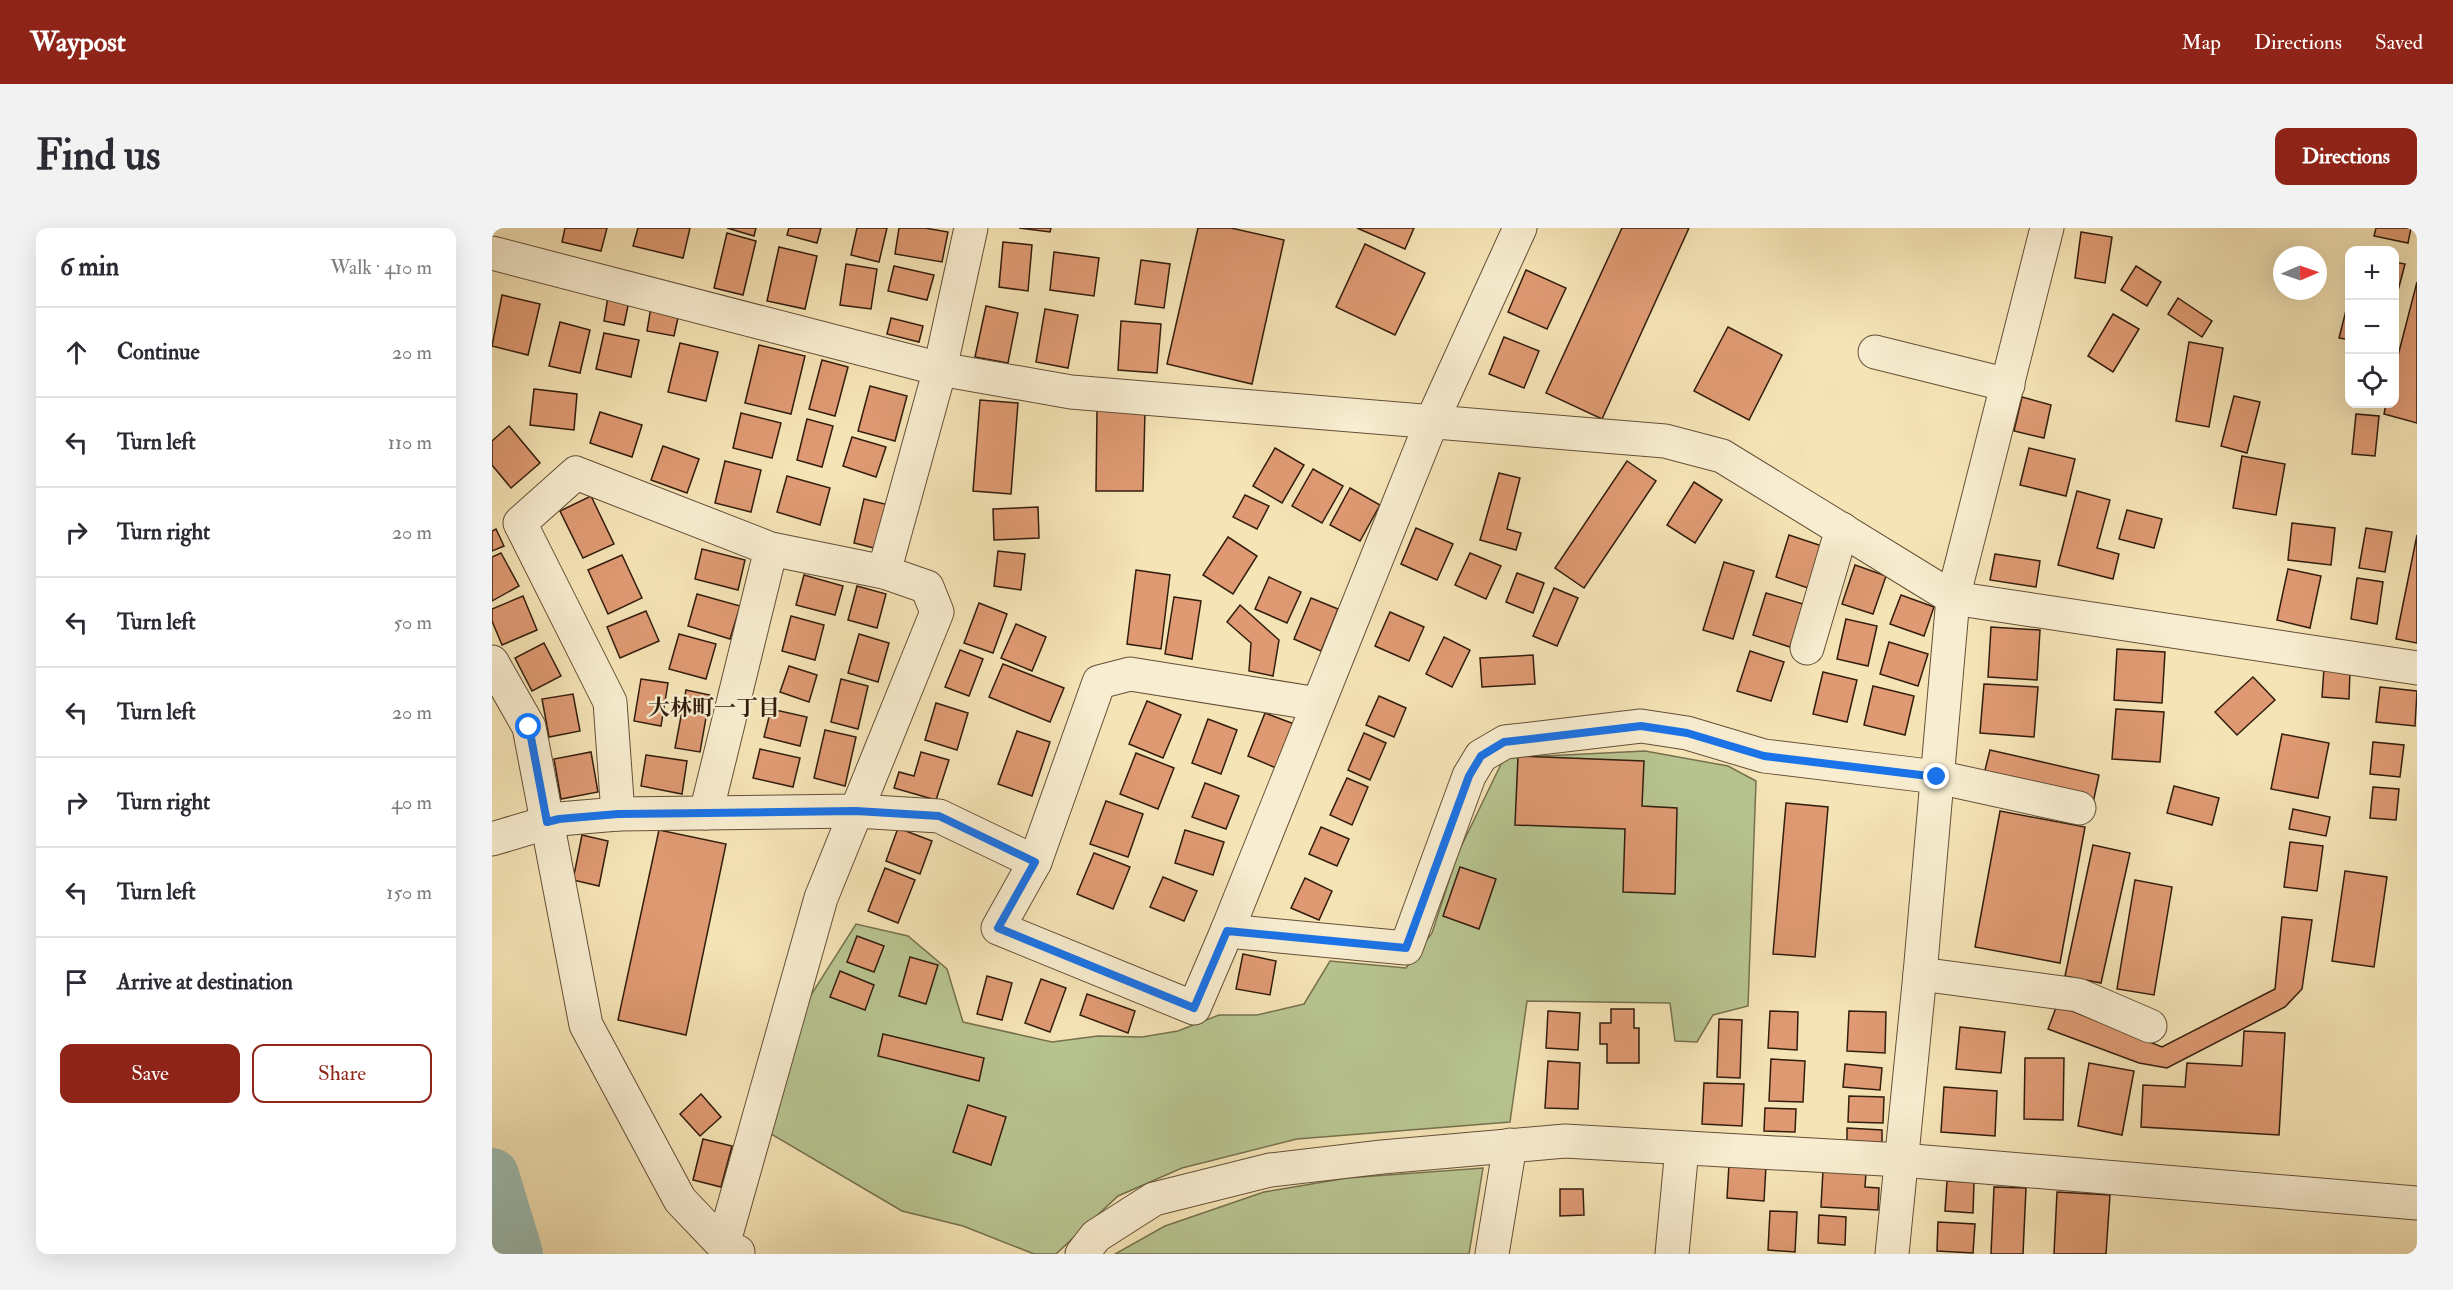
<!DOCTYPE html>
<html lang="en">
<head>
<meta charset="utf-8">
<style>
	:root { --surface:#fff; --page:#f2f2f3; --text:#2b2b33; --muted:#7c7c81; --line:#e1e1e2; --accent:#8f2418 }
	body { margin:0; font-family:"IM FELL Double Pica","Noto Serif JP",serif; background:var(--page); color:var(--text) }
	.controls { position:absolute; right:18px; top:18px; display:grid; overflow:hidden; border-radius:12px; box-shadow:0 6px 24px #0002 }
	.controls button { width:54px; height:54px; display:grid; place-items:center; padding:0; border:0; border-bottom:2px solid var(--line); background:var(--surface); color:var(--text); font:30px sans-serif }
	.compass { position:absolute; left:1781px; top:18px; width:54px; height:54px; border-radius:50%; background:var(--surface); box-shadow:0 6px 24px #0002; rotate:88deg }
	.stop { position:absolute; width:18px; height:18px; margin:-14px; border:4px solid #1a73e8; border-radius:50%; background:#fff }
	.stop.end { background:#1a73e8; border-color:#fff; box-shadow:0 2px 6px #0008 }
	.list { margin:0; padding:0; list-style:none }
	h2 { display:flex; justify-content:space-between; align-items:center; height:78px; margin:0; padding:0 24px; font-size:26px }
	h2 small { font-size:20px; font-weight:400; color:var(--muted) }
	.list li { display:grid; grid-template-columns:39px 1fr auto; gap:18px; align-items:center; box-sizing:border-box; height:90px; padding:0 24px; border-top:2px solid var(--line) }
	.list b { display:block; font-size:22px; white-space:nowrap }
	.list em { font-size:20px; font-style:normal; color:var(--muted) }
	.actions { display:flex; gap:12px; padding:18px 24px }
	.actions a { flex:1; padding:14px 0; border:2px solid var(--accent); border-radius:12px; text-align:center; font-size:21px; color:var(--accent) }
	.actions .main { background:var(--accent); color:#fff }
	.icon { flex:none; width:33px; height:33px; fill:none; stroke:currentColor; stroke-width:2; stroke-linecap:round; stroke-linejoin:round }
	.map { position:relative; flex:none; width:1925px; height:1026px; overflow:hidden; border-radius:12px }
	header { display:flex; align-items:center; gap:36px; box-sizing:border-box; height:84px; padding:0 30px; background:var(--accent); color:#fff }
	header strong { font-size:28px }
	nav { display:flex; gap:33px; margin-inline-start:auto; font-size:21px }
	.intro { display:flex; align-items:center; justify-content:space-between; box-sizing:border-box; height:144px; padding:0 36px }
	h1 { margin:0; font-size:42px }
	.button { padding:15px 27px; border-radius:12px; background:var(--accent); color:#fff; font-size:21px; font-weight:700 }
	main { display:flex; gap:36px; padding:0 36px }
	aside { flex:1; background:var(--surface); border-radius:12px; box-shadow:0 6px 24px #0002 }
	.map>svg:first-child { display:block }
	.green { fill:#b8c591; stroke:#76714e; stroke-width:1.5 }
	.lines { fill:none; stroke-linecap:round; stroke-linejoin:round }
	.river { stroke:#9dbeb3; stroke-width:54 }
	.building { fill:#df9a73; stroke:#331d0c; stroke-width:1.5 }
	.minor-casing { stroke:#644f36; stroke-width:35 }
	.minor { stroke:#f8edd0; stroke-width:33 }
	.route { stroke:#1a73e8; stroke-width:8 }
	.labels { text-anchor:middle; stroke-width:4.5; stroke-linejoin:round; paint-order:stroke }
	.neighbourhood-label { font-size:22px; font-weight:bold; fill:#331d0c; stroke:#f8edd0 }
</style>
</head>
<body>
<header>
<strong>Waypost</strong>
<nav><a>Map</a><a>Directions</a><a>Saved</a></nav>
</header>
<div class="intro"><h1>Find us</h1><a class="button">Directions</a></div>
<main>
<aside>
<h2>6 min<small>Walk · 410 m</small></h2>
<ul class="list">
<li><svg class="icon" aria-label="ahead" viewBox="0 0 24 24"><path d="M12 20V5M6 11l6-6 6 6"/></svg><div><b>Continue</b></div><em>20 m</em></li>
<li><svg class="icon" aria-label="left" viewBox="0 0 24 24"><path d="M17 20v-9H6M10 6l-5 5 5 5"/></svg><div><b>Turn left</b></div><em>110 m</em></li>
<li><svg class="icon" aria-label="right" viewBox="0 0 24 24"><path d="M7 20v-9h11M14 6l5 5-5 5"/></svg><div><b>Turn right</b></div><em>20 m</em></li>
<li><svg class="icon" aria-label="left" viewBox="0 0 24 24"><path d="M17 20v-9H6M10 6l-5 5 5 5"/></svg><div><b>Turn left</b></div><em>50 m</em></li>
<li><svg class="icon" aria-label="left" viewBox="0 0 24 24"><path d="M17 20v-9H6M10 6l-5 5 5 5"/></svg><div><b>Turn left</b></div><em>20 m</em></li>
<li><svg class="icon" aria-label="right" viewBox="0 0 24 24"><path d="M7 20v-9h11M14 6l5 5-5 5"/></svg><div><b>Turn right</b></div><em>40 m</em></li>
<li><svg class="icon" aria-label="left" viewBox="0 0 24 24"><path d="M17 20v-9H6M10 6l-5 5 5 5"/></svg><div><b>Turn left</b></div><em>150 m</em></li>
<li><svg class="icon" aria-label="arrive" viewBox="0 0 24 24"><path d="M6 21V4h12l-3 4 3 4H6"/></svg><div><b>Arrive at destination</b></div></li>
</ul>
<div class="actions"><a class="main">Save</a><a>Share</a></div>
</aside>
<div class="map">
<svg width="1925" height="1026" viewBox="0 0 1925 1026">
	<rect width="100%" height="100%" fill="#f5e4b6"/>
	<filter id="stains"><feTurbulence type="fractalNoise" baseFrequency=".00333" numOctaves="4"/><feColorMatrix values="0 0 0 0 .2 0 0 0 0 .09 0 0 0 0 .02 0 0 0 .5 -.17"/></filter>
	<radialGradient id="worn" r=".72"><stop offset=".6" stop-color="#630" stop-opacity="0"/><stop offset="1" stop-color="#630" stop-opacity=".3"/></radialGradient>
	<g class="green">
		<polygon points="1153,523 1236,538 1264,553 1256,778 1221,787 1205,814 1183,813 1178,775 1035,773 1018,894 805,911 690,940 626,968 564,1026 542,1026 471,998 410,983 279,906 312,778 364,696 416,708 455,741 471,794 560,814 606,808 650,809 686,803 727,787 765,787 812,776 838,733 914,740 940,705 966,625 1012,530"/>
		<polygon points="991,940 977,1026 623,1026 673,998 772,964 855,950"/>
	</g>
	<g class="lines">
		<polyline class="river" points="0,947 24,1026"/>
	</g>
	<g class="building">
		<polygon points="73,0 115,0 109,23 70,14"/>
		<polygon points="146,0 198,0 191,30 141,18"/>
		<polygon points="235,0 264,0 262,8"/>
		<polygon points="297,0 329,0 325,15 295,7"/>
		<polygon points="365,0 395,0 387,34 359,27"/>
		<polygon points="407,0 433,0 456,4 450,34 403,26"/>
		<polygon points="527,0 559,0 558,4"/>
		<polygon points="706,0 739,0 792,12 760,156 675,136"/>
		<polygon points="865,0 922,0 913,21"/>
		<polygon points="1130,0 1197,0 1110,191 1054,165"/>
		<polygon points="1884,0 1919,0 1916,15 1882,8"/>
		<polygon points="1589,4 1620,9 1613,55 1583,50"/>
		<polygon points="235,5 264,13 251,67 222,60"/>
		<polygon points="511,14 540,17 536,63 507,59"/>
		<polygon points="873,16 933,45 903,107 844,79"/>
		<polygon points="287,19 325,28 313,81 275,73"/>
		<polygon points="562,24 607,30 602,68 558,62"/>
		<polygon points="649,32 678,36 672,80 643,76"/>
		<polygon points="1902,34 1913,36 1902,78"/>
		<polygon points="354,36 385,41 379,81 348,77"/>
		<polygon points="402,38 442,47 435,72 396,63"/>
		<polygon points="1644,38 1669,54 1655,78 1629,62"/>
		<polygon points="1034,42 1074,60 1055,101 1016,84"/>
		<polygon points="1925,54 1925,195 1892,186 1894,176 1902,176 1902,143"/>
		<polygon points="10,67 48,76 36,127 0,118"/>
		<polygon points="1858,67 1858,112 1847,110"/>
		<polygon points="116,69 137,73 132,97 112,93"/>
		<polygon points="1686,70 1720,93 1710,109 1676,86"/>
		<polygon points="494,78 526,85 516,135 483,129"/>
		<polygon points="159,79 187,85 182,108 155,103"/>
		<polygon points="553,81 586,87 576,140 544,134"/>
		<polygon points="1621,86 1647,101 1621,144 1596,128"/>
		<polygon points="399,90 431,98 427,114 395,106"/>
		<polygon points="629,93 669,96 665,145 626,142"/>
		<polygon points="68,94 98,102 88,145 57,138"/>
		<polygon points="1236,99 1290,127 1257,192 1202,163"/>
		<polygon points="112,105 147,112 139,149 104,141"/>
		<polygon points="1012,109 1047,123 1032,160 997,146"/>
		<polygon points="1697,114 1731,120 1717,199 1684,193"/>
		<polygon points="188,115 226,124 214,173 176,164"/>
		<polygon points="267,117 313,128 299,186 253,175"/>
		<polygon points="330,132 356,139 343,188 317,181"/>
		<polygon points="378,158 415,168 403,213 366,203"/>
		<polygon points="42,161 85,166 82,202 38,197"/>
		<polygon points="1742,168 1768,174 1755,225 1729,218"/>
		<polygon points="1530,169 1559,177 1552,210 1522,203"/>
		<polygon points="488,172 526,175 519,266 481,263"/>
		<polygon points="605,182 653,182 651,263 604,263"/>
		<polygon points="108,184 150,197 140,229 98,215"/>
		<polygon points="249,185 289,195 280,230 241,220"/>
		<polygon points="1864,186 1887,188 1883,228 1860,226"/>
		<polygon points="315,191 341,198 330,239 305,232"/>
		<polygon points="17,198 48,235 19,260 0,237 0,213"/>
		<polygon points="360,209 394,219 384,249 351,238"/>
		<polygon points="171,218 207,231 195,265 159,252"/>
		<polygon points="783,220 812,237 790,275 761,258"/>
		<polygon points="1537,220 1583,231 1574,268 1528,257"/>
		<polygon points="1750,228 1793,236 1784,287 1741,280"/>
		<polygon points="233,233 269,242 259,284 223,275"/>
		<polygon points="1135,233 1164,253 1092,360 1063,340"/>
		<polygon points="821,241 851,258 830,295 800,278"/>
		<polygon points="1007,245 1028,250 1015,301 1029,305 1024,322 988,312"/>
		<polygon points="295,248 338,260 328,297 285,284"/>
		<polygon points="1202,254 1230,272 1203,315 1175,297"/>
		<polygon points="858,260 888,277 868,313 838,297"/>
		<polygon points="1585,263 1618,272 1605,320 1627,326 1621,351 1566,337"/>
		<polygon points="753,267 777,278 765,301 741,289"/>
		<polygon points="99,268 122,316 91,330 68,283"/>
		<polygon points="372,271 397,277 386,321 362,315"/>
		<polygon points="546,279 547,310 502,312 501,281"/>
		<polygon points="1635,282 1670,291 1662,320 1627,311"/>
		<polygon points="1800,295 1843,300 1839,337 1796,332"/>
		<polygon points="924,300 961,316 945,352 909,336"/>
		<polygon points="1874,300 1900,304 1893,344 1867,340"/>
		<polygon points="4,301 12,318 0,323 0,303"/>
		<polygon points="1297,307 1330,318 1316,360 1284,349"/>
		<polygon points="1925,307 1925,415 1904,411"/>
		<polygon points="736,309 765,328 741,366 711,347"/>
		<polygon points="210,321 253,332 246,362 203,351"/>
		<polygon points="506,323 533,326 529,362 502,358"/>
		<polygon points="9,325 27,358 0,373 0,329"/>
		<polygon points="978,325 1009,338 994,371 963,357"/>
		<polygon points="1503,326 1548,333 1544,359 1498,352"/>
		<polygon points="130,327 150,370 116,386 96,342"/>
		<polygon points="1232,334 1262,343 1241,411 1211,402"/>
		<polygon points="1363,337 1394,348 1381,386 1350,376"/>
		<polygon points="1796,341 1829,348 1818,400 1785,392"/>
		<polygon points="644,342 678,347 669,421 635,416"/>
		<polygon points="1025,345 1052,355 1041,385 1014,374"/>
		<polygon points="312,347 351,358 343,387 304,377"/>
		<polygon points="777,349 809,364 795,395 763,381"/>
		<polygon points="1865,350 1891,354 1885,396 1859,391"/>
		<polygon points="365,358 394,366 385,400 356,392"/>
		<polygon points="1062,360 1086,370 1065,418 1041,408"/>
		<polygon points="1274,365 1311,376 1298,419 1261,407"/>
		<polygon points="205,366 248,378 238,411 196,398"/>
		<polygon points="1409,367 1442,379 1432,408 1398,396"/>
		<polygon points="31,368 45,402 10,417 0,393 0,381"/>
		<polygon points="682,369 709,373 700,431 673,426"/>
		<polygon points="819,370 846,381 829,423 802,411"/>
		<polygon points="487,375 515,386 501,425 472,415"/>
		<polygon points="748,377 787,412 781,448 757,443 759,415 735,394"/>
		<polygon points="154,383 167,413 128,430 115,399"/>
		<polygon points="898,384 932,399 917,433 883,418"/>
		<polygon points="299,388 332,397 323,432 290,423"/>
		<polygon points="1354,391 1385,398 1376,438 1345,431"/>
		<polygon points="524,396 554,409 540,443 509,430"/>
		<polygon points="1499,399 1548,402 1545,452 1496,449"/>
		<polygon points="187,406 224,416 214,451 177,441"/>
		<polygon points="367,406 397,415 386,454 356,445"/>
		<polygon points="952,409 978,422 960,459 934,446"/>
		<polygon points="1397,414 1436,426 1426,458 1388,446"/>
		<polygon points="52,415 69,448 40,463 23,430"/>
		<polygon points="1625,421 1673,424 1670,475 1622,472"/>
		<polygon points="468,422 491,431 477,468 453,459"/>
		<polygon points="1258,423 1292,434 1279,473 1245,463"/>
		<polygon points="1041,427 1043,456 990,459 988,430"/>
		<polygon points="511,436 572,460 558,494 497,469"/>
		<polygon points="297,438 325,447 317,474 288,464"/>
		<polygon points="1832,440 1858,442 1857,471 1830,469"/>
		<polygon points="1331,444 1365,452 1355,494 1321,486"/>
		<polygon points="1761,449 1783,472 1745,507 1723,484"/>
		<polygon points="149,451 176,455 169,498 142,493"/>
		<polygon points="349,451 376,458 366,501 339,494"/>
		<polygon points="1492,456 1546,459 1542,509 1488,505"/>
		<polygon points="1381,458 1422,468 1413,507 1372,497"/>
		<polygon points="1888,459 1925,463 1923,498 1884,494"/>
		<polygon points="194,462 218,467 208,524 183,520"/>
		<polygon points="81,466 88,503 57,509 50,471"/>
		<polygon points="887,468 914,480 902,509 874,497"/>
		<polygon points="655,473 689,487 671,530 637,516"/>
		<polygon points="444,475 476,485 465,522 433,512"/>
		<polygon points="279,481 315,489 308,518 272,509"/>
		<polygon points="1624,481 1672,484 1668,534 1620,531"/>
		<polygon points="773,485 802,496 784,540 756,528"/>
		<polygon points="716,491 745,502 729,546 700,535"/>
		<polygon points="333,502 364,509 353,558 322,550"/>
		<polygon points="525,503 558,514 540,568 506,556"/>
		<polygon points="872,505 894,515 878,552 856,542"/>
		<polygon points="1790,506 1837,515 1826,570 1779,561"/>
		<polygon points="1881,514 1912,517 1908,549 1878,546"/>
		<polygon points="268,521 308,530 301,559 261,550"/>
		<polygon points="1498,522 1607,547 1601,575 1491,550"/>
		<polygon points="99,524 106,564 69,571 62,531"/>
		<polygon points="429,524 457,532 444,572 402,560 407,544 422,548"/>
		<polygon points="644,525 682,540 666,581 628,566"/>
		<polygon points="154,527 195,533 190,566 149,558"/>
		<polygon points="1026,528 1152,533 1150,578 1185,580 1183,666 1131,664 1133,601 1023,597"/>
		<polygon points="855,550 876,559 860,597 838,587"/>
		<polygon points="713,555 747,568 734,601 700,589"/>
		<polygon points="1682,558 1727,570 1720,597 1675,585"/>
		<polygon points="1881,559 1907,561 1904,592 1878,590"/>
		<polygon points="614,573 651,586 636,629 598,616"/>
		<polygon points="1294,575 1336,579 1323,729 1281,726"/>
		<polygon points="1801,581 1838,589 1834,608 1797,601"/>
		<polygon points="1508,583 1593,599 1568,735 1483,719"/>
		<polygon points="829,599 857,611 845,638 817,626"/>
		<polygon points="406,600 440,613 428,646 394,633"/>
		<polygon points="167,602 234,616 194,807 126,792"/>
		<polygon points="693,602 732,614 721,647 683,635"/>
		<polygon points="90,607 116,613 107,658 81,652"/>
		<polygon points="1798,614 1831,618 1825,663 1792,659"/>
		<polygon points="1601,617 1638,625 1609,755 1573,748"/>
		<polygon points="602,625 638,639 621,681 585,666"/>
		<polygon points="968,639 1004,651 987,701 951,688"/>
		<polygon points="393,640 423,652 406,695 376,683"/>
		<polygon points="1853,643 1895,649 1882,739 1840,733"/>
		<polygon points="671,649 705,663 692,693 658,679"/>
		<polygon points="813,650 840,663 827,692 799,680"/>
		<polygon points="1643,652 1680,659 1662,767 1625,761"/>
		<polygon points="1790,689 1820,692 1810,761 1793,779 1675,840 1647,835 1556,801 1565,777 1670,819 1783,761"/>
		<polygon points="365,708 392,718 382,744 355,734"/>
		<polygon points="751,726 784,733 778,767 744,761"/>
		<polygon points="418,729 446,737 434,776 407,768"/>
		<polygon points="348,743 382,757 373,782 338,769"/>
		<polygon points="495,748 520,755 510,792 485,786"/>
		<polygon points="549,751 574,760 558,804 533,795"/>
		<polygon points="595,766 643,783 636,805 588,787"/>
		<polygon points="1119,781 1142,781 1142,800 1147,800 1147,835 1115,835 1115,816 1108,816 1108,795 1119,795"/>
		<polygon points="1056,783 1088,785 1086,822 1054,820"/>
		<polygon points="1278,783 1306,784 1305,822 1276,820"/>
		<polygon points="1357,783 1394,784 1393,825 1355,823"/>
		<polygon points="1227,791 1250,792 1248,850 1225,849"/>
		<polygon points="1468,799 1513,804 1509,845 1464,841"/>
		<polygon points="1752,803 1793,805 1787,907 1649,899 1651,857 1693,859 1695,835 1750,838"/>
		<polygon points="391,806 492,830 487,853 386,828"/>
		<polygon points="1533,830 1572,830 1571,892 1532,891"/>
		<polygon points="1279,831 1313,833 1311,874 1277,873"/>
		<polygon points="1056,833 1088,835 1086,881 1053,880"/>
		<polygon points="1597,835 1642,843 1630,907 1586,898"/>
		<polygon points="1353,836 1390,840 1388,862 1351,859"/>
		<polygon points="1212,855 1252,856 1250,898 1210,896"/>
		<polygon points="1452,859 1505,863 1503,908 1449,904"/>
		<polygon points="209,866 229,889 208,908 188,886"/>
		<polygon points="1357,868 1392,869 1391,895 1356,894"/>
		<polygon points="476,877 514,889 499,937 461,924"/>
		<polygon points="1273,880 1304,881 1303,904 1272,903"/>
		<polygon points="1355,900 1390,902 1390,919 1355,918"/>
		<polygon points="211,911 240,918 229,959 201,952"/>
		<polygon points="1237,936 1274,938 1272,973 1235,970"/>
		<polygon points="1331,942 1374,944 1373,959 1387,960 1386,982 1329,979"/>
		<polygon points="1455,953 1482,954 1481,985 1453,983"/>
		<polygon points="1502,959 1534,960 1531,1026 1499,1026"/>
		<polygon points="1068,961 1091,961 1092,987 1068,988"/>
		<polygon points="1565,964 1618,967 1614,1026 1562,1026"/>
		<polygon points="1278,983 1305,984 1303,1024 1276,1022"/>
		<polygon points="1327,987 1354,989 1353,1017 1326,1015"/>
		<polygon points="1446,994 1483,996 1481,1025 1445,1023"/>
	</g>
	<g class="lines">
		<g class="minor-casing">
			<g id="minor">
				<polyline points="0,25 448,141 579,164 1173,213 1230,228 1461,370 1925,440"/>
				<polyline points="1383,124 1516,157"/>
				<polyline points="392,344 448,141 479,0"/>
				<polyline points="1315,420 1350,301"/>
				<polyline points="0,434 37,499 94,797 188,972 231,1017 246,1024"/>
				<polyline points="826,476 638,446 607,454 543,634 506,700 702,780 735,703 940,193 1028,0"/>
				<polyline points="214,585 279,321"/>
				<polyline points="126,586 118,474 28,295 84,245 279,321 392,344 435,359 445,384 329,670 231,1017"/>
				<polyline points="0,611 67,591 126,586 364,583 447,588 543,634"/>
				<polyline points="735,703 914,720 977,548 989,528 1013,514 1149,498 1195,505 1272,528 1445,549 1587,580"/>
				<polyline points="1428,746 1586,767 1658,798"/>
				<polyline points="590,1026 604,1008 662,971 778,942 890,929 1073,913 1409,932 1925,975"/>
				<polyline points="1000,1026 1018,917"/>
				<polyline points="1180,1026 1190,920"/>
				<polyline points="1400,1026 1428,746 1461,370 1555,0"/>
			</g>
		</g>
		<use href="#minor" class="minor"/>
	</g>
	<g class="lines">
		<polyline class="route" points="37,499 55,594 67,591 126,586 214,585 364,583 447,588 543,634 506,700 702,780 735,703 914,720 977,548 989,528 1012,514 1149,498 1195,505 1272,528 1445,549"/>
	</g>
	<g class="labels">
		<g class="neighbourhood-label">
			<text x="222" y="487">大林町一丁目</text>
		</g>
	</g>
	<rect width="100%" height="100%" filter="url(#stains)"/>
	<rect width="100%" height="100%" fill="url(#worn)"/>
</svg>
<div class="controls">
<button>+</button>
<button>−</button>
<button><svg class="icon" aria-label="locate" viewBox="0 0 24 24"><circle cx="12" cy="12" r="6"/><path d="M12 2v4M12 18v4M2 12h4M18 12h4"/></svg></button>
</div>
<svg class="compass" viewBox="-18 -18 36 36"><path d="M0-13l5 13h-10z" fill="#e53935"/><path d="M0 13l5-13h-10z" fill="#7c7c81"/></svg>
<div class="stop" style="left:37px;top:499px"></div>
<div class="stop end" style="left:1445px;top:549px"></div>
</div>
</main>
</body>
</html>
